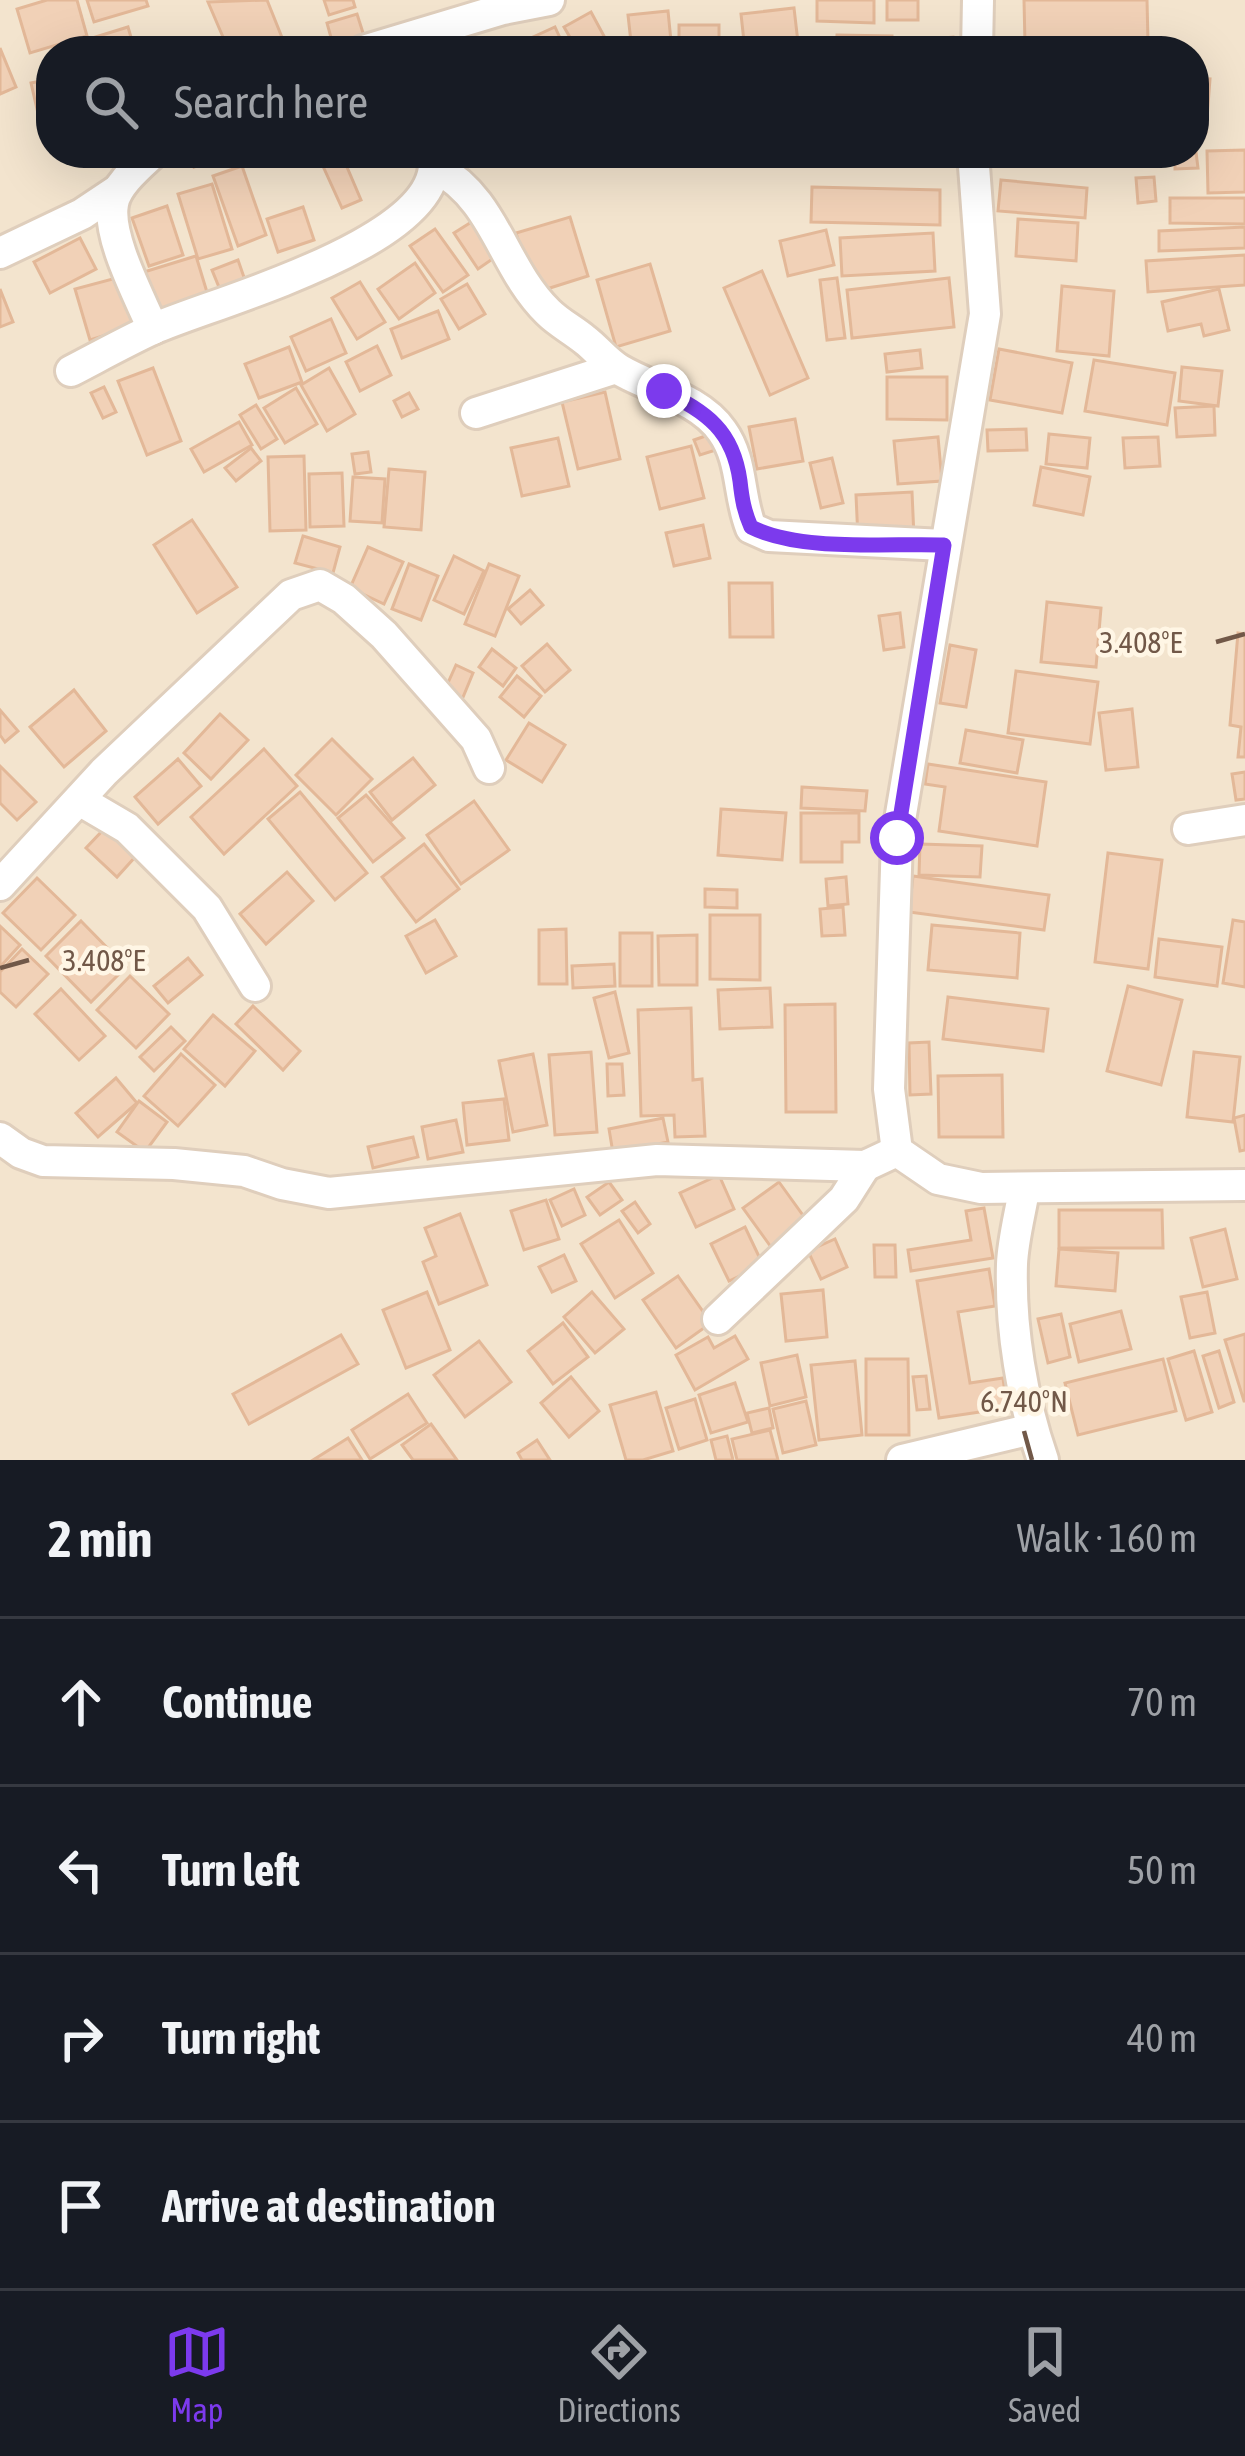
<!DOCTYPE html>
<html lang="en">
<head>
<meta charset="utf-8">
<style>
	:root { --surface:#171b24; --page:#242831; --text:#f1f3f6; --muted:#9ea1a6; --line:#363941; --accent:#7c3aed }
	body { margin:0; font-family:"Asap Condensed",sans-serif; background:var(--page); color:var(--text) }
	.stop { position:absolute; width:36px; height:36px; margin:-27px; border:9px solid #7c3aed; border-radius:50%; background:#fff }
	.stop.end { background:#7c3aed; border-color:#fff; box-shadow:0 3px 12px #0008 }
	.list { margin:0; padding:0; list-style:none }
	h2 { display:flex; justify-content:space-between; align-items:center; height:156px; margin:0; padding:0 48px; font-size:51px }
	h2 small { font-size:39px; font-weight:400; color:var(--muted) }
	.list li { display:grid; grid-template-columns:78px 1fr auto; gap:36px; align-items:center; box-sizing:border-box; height:168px; padding:0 48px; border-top:3px solid var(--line) }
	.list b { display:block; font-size:45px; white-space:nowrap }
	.list em { font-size:39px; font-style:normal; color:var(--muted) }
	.icon { flex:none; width:66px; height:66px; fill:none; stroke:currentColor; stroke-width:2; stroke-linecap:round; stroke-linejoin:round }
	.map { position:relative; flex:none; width:1245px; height:1460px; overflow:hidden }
	.search { position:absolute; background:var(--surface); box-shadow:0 12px 48px #0002; left:36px; right:36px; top:36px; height:132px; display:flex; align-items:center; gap:30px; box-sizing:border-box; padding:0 42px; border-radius:48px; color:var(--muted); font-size:45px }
	.sheet { height:828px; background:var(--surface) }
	nav { display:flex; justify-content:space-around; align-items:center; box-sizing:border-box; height:168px; border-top:3px solid var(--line); background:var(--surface); font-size:33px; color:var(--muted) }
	nav a { display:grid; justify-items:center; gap:6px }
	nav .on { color:var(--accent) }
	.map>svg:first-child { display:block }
	.residential { fill:#f3e4ce; fill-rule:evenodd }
	.building { fill:#f1d1b7; stroke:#e3b898; stroke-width:3 }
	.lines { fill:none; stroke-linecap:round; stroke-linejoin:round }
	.minor-casing { stroke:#dfcebc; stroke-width:36 }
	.minor { stroke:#fff; stroke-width:30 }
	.route { stroke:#7c3aed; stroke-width:15 }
	.ticks { fill:none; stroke:#715848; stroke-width:4.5 }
	.ticks-label { font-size:30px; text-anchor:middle; fill:#715848; stroke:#fff6e5; stroke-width:9; stroke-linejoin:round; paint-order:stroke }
</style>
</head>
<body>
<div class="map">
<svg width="1245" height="1460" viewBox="0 0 1245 1460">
	<rect width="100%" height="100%" fill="#fcf2df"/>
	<path class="residential" d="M 0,0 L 1245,0 L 1245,1460 L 0,1460 ZM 51,51 L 1194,51 L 1194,153 L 51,153 Z"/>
	<g class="building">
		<polygon points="47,0 77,0 87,36 30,53 17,9"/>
		<polygon points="87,0 146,0 148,6 94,22"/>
		<polygon points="267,0 287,50 229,51 208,2"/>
		<polygon points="324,0 353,0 355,7 329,15"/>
		<polygon points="817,0 874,0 874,23 817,21"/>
		<rect x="887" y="0" width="31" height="20"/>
		<polygon points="1024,0 1147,0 1148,42 1025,44"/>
		<polygon points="794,8 799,51 745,51 741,14"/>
		<polygon points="668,11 672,51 632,51 628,15"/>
		<polygon points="591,12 612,51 578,51 564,27"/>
		<polygon points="357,14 364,36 333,45 327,23"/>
		<rect x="679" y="25" width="40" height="26"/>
		<polygon points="128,27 135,51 64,51 63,47"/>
		<polygon points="555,27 566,51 523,51 520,43"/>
		<polygon points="837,35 892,36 892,51 836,51"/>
		<polygon points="953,37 954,51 930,51 929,39"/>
		<polygon points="0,48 16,87 0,94"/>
		<polygon points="1194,78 1210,79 1206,132 1194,131"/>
		<polygon points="51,79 51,143 45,144 31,83"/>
		<polygon points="1194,136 1198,168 1175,169 1175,153 1194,153"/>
		<polygon points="1245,150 1245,192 1208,193 1207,151"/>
		<polygon points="190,153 236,153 194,167"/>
		<polygon points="317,153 341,153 361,200 342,208"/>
		<polygon points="689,153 724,153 725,161 691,165"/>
		<polygon points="730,153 763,153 764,163 730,164"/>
		<polygon points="773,153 809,153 809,161 774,163"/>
		<polygon points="242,166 266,235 238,246 213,176"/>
		<polygon points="1154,177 1156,201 1138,203 1136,178"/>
		<polygon points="1001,180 1087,188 1085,218 998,211"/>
		<polygon points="212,184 232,249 198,259 178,194"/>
		<polygon points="812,187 940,190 940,225 811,222"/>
		<polygon points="1170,198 1245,198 1245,224 1170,223"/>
		<polygon points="167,206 183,255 149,266 132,218"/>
		<polygon points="303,207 314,240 278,252 267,219"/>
		<polygon points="481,216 504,251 478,269 454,233"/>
		<polygon points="570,217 588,276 534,293 516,233"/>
		<polygon points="1018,219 1078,223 1076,261 1016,256"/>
		<polygon points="1245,227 1245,248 1159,251 1159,231"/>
		<polygon points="435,229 468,275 443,292 410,246"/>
		<polygon points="826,230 834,265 788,276 780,241"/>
		<polygon points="933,233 935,271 842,276 840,238"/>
		<polygon points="80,238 96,269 50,293 34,262"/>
		<polygon points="1245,255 1245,285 1148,292 1146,261"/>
		<polygon points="196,256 210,302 158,318 144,272"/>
		<polygon points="238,260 246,283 221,292 212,270"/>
		<polygon points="415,263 435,293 399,319 378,289"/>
		<polygon points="650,264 670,331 616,347 597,280"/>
		<polygon points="762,271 808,378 770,395 724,288"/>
		<polygon points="120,277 135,326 90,340 75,289"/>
		<polygon points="837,278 845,338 827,340 820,280"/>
		<polygon points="949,278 954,327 852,338 847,290"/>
		<polygon points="360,282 385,322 357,339 332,298"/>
		<polygon points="467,284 485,314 459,329 441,299"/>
		<polygon points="1062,286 1114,291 1109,356 1057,351"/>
		<polygon points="0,289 13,322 0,327"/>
		<polygon points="1219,289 1229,330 1204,336 1201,324 1168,331 1162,302"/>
		<polygon points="438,311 449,339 402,358 391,329"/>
		<polygon points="331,319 346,353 306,371 291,337"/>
		<polygon points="377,346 391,375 360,391 346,362"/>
		<polygon points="289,347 302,382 259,398 245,364"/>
		<polygon points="999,349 1072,363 1062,413 990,400"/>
		<polygon points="920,350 922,368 887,372 885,354"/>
		<polygon points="1094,360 1175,373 1167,425 1085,411"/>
		<polygon points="1182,367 1222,371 1218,406 1179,401"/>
		<polygon points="153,368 181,441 147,455 118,381"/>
		<polygon points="329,368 355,414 327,431 301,385"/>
		<polygon points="887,377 947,377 947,420 887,419"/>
		<polygon points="104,387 116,412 103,418 91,393"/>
		<polygon points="296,388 317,424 285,443 264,408"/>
		<polygon points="605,392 620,459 578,469 562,402"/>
		<polygon points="409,393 418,409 402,417 394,401"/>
		<polygon points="256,405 277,439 261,449 240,415"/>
		<polygon points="1214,406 1215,435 1177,437 1175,408"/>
		<polygon points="795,419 803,461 757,469 749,427"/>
		<polygon points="239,422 252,445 204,472 191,449"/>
		<polygon points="1026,429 1027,450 988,451 987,430"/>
		<polygon points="714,433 719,449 700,455 694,440"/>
		<polygon points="1049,434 1090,438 1087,468 1046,464"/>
		<polygon points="938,437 942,481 898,484 894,441"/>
		<polygon points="1158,437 1160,466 1125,468 1123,438"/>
		<polygon points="558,438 569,486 522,496 511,448"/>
		<polygon points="691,446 704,498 660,509 647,457"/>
		<polygon points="251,448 261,461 236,481 225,468"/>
		<polygon points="368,452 371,472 355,474 352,454"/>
		<polygon points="304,456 306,530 270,531 268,457"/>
		<polygon points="832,458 843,503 821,508 810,463"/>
		<polygon points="1041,467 1090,477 1083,515 1034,505"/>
		<polygon points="389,469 425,472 421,530 384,527"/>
		<polygon points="342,473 344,526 310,527 309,474"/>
		<polygon points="353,477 385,479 382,523 350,521"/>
		<polygon points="912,492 914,537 858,539 856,495"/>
		<polygon points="192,520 237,587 197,613 154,545"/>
		<polygon points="703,525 710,558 674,566 666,533"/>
		<polygon points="303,536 340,547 333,573 295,563"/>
		<polygon points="368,547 403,562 384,604 350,588"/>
		<polygon points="454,556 484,571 464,614 434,600"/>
		<polygon points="409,564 438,576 421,620 392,609"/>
		<polygon points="489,564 519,576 495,636 465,624"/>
		<polygon points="729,583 772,583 773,637 730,637"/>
		<polygon points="530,590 543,605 521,624 508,609"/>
		<polygon points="1047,602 1101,608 1096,667 1041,662"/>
		<polygon points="900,613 904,647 884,650 879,616"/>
		<polygon points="1238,633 1245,634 1245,757 1238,757 1241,727 1230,725"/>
		<polygon points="547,644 570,670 545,692 522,666"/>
		<polygon points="950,645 976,650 966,707 940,703"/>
		<polygon points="492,649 516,668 503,686 479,667"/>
		<polygon points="456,665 473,673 461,702 443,694"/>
		<polygon points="1016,671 1098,682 1090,744 1008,733"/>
		<polygon points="517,676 541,696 524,717 500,697"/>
		<polygon points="74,690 106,731 64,767 30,727"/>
		<polygon points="1132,709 1138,767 1106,770 1099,713"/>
		<polygon points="0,710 18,731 5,742 0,735"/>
		<polygon points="220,714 248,740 211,779 184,753"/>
		<polygon points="529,723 565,745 542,782 506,760"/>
		<polygon points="966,730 1023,740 1017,773 960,763"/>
		<polygon points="332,739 372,779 336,815 296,775"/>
		<polygon points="264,749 297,786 224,854 191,817"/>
		<polygon points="413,758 435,785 392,820 370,792"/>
		<polygon points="178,759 201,786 158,824 135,797"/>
		<polygon points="928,764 1046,782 1037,846 939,831 945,787 925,784"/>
		<polygon points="0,766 36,802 17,820 0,803"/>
		<polygon points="1245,772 1245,799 1236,800 1232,774"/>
		<polygon points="802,787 867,791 865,811 801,808"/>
		<polygon points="300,792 367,873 335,900 268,819"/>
		<polygon points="366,795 404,838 373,862 338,818"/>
		<polygon points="474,801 509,850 461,884 427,835"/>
		<polygon points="721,809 786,813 782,860 718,855"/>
		<polygon points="801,813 859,813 859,842 842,842 842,862 801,862"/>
		<polygon points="106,827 136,856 117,877 86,848"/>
		<polygon points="424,844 459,889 416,922 382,877"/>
		<polygon points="920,844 982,846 980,877 919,875"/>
		<polygon points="1108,853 1162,860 1148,969 1095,962"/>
		<polygon points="287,872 313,901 266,944 240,914"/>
		<polygon points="913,876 1049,895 1044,930 909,912"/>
		<polygon points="846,877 848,904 828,906 826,879"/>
		<polygon points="37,878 75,915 41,950 3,913"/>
		<polygon points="705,889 737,890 737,908 705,907"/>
		<polygon points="843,907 845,935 822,936 820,909"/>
		<polygon points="710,915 760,915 760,980 710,979"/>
		<polygon points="435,920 456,956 426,973 406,936"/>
		<polygon points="1233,920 1245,922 1245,987 1223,983"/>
		<polygon points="81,921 126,967 91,1002 46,956"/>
		<polygon points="932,925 1020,933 1017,978 928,970"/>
		<polygon points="0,926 20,945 0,967"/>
		<polygon points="566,929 567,984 539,984 539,930"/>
		<rect x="620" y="933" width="32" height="53"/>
		<polygon points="697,935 697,985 659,985 658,936"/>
		<polygon points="1159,939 1222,947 1217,986 1155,977"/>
		<polygon points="22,949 48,974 16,1007 0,992 0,972"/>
		<polygon points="188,958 202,975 168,1003 154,986"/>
		<polygon points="614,964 615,986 573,988 572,966"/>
		<polygon points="130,976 169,1014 136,1048 97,1010"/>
		<polygon points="1128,986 1182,1000 1161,1085 1107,1071"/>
		<polygon points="770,988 772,1027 720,1029 718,990"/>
		<polygon points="61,989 105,1036 79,1060 35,1014"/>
		<polygon points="615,992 629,1053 609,1058 594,998"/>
		<polygon points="948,997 1048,1009 1043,1051 943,1039"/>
		<polygon points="835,1004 836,1112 786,1112 785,1005"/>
		<polygon points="253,1006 300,1051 283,1070 236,1024"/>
		<polygon points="691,1008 693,1080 702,1079 705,1136 675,1137 674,1115 641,1116 638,1010"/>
		<polygon points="213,1015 255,1051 225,1086 184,1049"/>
		<polygon points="171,1027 185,1041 154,1071 140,1057"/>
		<polygon points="929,1042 931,1094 910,1095 909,1043"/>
		<polygon points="591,1052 597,1132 555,1135 549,1055"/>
		<polygon points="1194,1052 1240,1057 1233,1122 1187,1117"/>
		<polygon points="181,1054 215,1085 178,1126 144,1096"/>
		<polygon points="533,1054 547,1125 513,1132 499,1061"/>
		<polygon points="607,1064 622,1064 624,1095 608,1096"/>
		<polygon points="1002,1075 1003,1137 939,1137 938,1076"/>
		<polygon points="116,1078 137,1103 98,1137 76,1113"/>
		<polygon points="504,1099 509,1140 467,1145 463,1103"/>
		<polygon points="139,1101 167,1122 145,1152 117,1132"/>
		<polygon points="1245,1115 1245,1150 1240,1151 1234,1118"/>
		<polygon points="663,1118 668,1142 613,1153 609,1129"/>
		<polygon points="456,1120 463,1152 428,1159 422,1127"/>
		<polygon points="413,1137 418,1157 373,1168 368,1147"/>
		<polygon points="719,1175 734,1209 696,1227 680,1193"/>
		<polygon points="609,1182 622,1200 600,1215 587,1197"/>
		<polygon points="779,1182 807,1221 771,1247 743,1208"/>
		<polygon points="574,1189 585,1215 562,1226 550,1200"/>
		<polygon points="546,1200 559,1239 524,1250 511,1211"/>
		<polygon points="635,1202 650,1224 638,1233 622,1211"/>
		<polygon points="984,1208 993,1258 911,1271 908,1250 971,1240 966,1211"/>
		<polygon points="1059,1210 1162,1210 1163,1248 1059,1248"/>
		<polygon points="460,1214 487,1285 439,1304 423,1262 436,1256 425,1228"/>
		<polygon points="619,1220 653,1273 615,1298 581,1244"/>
		<polygon points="745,1227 763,1265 729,1281 711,1244"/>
		<polygon points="1225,1229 1237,1279 1203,1287 1191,1238"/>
		<polygon points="835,1239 847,1267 821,1279 808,1251"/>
		<polygon points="874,1245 895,1245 896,1277 875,1277"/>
		<polygon points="1059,1249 1118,1253 1115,1291 1056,1286"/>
		<polygon points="564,1255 576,1281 552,1292 539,1267"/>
		<polygon points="989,1269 995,1306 958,1312 970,1383 1003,1378 1007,1408 939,1418 917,1281"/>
		<polygon points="678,1276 711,1323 676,1348 643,1300"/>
		<polygon points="823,1290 827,1337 786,1341 781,1294"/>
		<polygon points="427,1292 450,1350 406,1368 383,1310"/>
		<polygon points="592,1292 624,1329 595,1353 564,1317"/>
		<polygon points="1207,1292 1215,1333 1190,1338 1181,1297"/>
		<polygon points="1121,1311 1131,1349 1079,1362 1070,1324"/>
		<polygon points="1061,1314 1070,1357 1048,1363 1038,1319"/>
		<polygon points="563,1323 588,1357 553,1384 528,1351"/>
		<polygon points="1245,1334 1245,1401 1244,1401 1225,1340"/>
		<polygon points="341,1335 358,1364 249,1424 233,1394"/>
		<polygon points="735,1336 748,1359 695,1390 676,1355 708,1337 714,1348"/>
		<polygon points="479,1341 511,1382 465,1417 434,1375"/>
		<polygon points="1194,1351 1212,1412 1186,1420 1168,1359"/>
		<polygon points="1219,1351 1234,1402 1219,1408 1203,1356"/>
		<polygon points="797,1355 806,1397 770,1406 761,1363"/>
		<polygon points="866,1359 908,1359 909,1435 866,1435"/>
		<polygon points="1163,1359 1176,1411 1078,1435 1065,1383"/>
		<polygon points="855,1361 862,1435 819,1440 811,1365"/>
		<polygon points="926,1376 930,1409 917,1410 913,1377"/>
		<polygon points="571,1377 599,1411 569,1437 541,1403"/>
		<polygon points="735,1383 748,1422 711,1433 699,1395"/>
		<polygon points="656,1392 673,1451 643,1460 626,1460 610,1405"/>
		<polygon points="408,1394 427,1423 370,1459 352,1430"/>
		<polygon points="695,1399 707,1440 679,1449 666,1408"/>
		<polygon points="806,1401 816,1445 783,1453 773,1409"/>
		<polygon points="769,1408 773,1428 752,1433 747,1413"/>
		<polygon points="431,1424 457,1460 413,1460 402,1445"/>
		<polygon points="770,1430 778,1460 737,1460 732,1439"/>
		<polygon points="727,1436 733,1460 716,1460 711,1440"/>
		<polygon points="348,1438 362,1460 313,1460"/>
		<polygon points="537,1440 550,1460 522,1460 518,1453"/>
	</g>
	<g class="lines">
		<g class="minor-casing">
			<g id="minor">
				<polyline points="363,51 503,9 549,0"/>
				<polyline points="977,51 978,0"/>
				<polyline points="973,153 985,314 897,838 889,1089 897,1151 938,1179 981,1188 1245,1185"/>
				<path d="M 437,168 C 496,200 502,267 548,312 C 559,323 573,330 585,340 C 597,349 606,362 620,370 C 652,389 699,398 722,431 C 743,460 738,496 751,528 L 769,536 L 943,545"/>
				<polyline points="0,253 82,214 118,190"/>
				<path d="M 153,329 C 140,298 107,237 113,204 C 116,185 139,166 153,153"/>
				<path d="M 71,371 C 98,357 125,342 153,329 C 213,302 453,240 433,153"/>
				<polyline points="476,413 616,368"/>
				<polyline points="81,801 127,828 207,908 255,986"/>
				<polyline points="1188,829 1245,820"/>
				<polyline points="0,885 104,772 291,595 320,585 344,599 384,635 476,739 489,768"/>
				<polyline points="0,1138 21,1153 43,1161 174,1164 244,1171 282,1184 329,1193 657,1160 865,1166 897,1151"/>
				<path d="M 1024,1190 C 1020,1214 1013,1240 1012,1264 C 1010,1328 1022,1400 1043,1460"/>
				<polyline points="718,1319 844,1199 865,1166"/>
				<polyline points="902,1460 1032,1429"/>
			</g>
		</g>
		<use href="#minor" class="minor"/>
	</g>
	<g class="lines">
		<path class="route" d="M 664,391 C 707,413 733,430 740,481 C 742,499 744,511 751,527 C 801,552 887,543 944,545 L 897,838"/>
	</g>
	<path class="ticks" d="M 1216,642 L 1245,634M 0,968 L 29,960M 1024,1431 L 1032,1460"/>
	<g class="ticks-label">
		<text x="1141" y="653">3.408°E</text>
		<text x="104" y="971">3.408°E</text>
		<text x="1024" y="1412">6.740°N</text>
	</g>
</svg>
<div class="stop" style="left:897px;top:838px"></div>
<div class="stop end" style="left:664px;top:391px"></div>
<div class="search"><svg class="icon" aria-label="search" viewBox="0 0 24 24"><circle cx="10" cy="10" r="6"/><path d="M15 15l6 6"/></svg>Search here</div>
</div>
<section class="sheet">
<h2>2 min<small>Walk · 160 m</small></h2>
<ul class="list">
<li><svg class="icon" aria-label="ahead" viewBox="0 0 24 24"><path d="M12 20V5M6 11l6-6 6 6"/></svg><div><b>Continue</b></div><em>70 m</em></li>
<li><svg class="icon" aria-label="left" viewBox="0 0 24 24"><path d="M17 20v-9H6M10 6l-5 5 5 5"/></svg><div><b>Turn left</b></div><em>50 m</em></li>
<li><svg class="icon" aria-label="right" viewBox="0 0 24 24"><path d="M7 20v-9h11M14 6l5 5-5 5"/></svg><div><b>Turn right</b></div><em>40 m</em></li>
<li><svg class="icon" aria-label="arrive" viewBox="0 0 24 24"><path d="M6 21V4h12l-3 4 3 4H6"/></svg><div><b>Arrive at destination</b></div></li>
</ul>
</section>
<nav>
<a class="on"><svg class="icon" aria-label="map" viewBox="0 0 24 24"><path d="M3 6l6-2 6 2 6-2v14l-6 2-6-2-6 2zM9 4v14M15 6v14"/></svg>Map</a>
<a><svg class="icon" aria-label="directions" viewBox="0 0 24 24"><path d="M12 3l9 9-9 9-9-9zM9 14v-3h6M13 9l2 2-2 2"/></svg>Directions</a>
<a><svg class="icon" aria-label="saved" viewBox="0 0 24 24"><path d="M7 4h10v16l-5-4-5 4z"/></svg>Saved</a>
</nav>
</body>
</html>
